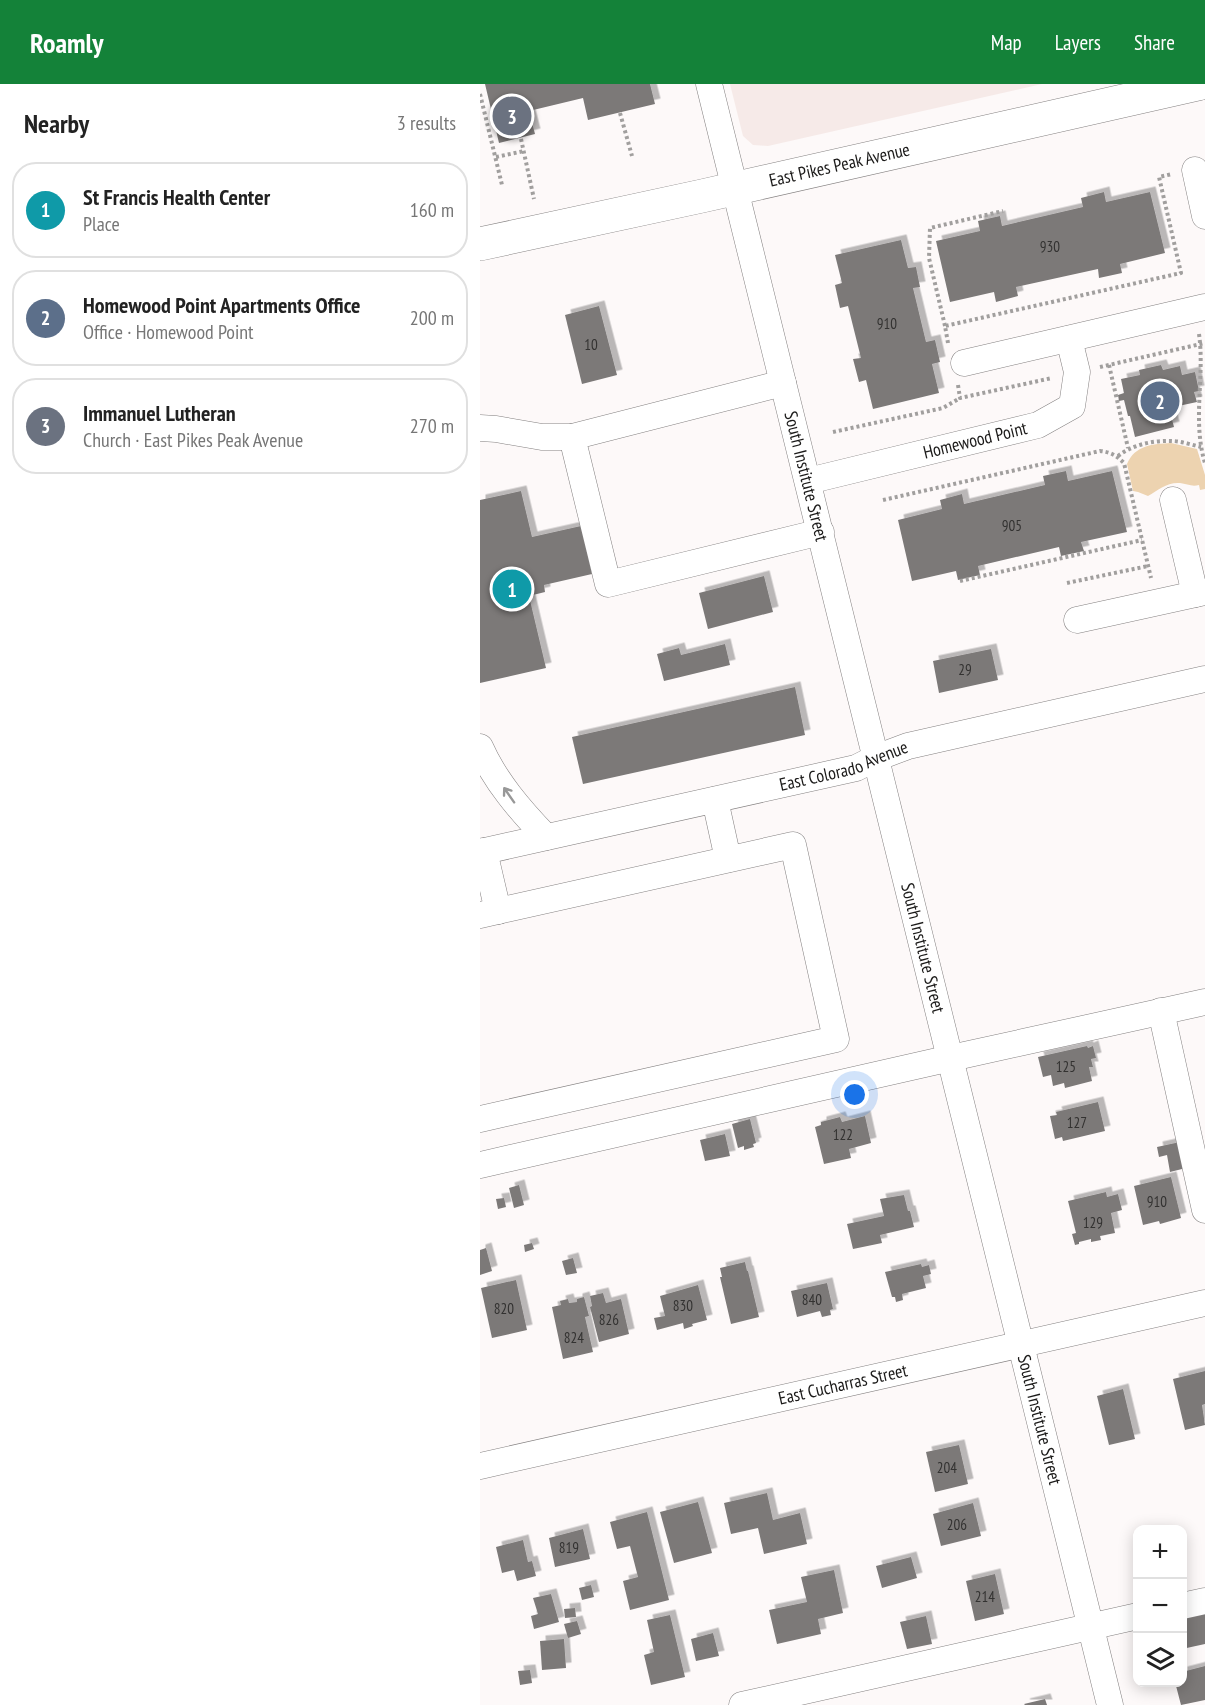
<!DOCTYPE html>
<html lang="en">
<head>
<meta charset="utf-8">
<style>
	:root { --surface:#fff; --page:#f2f2f2; --text:#222; --muted:#767676; --line:#e0e0e0; --accent:#148239 }
	body { margin:0; font-family:"PT Sans Narrow",sans-serif; background:var(--page); color:var(--text) }
	.controls { position:absolute; right:18px; bottom:18px; display:grid; overflow:hidden; border-radius:12px; box-shadow:0 3px 15px #0003 }
	.controls button { width:54px; height:54px; display:grid; place-items:center; padding:0; border:0; border-bottom:2px solid var(--line); background:var(--surface); color:var(--text); font:30px sans-serif }
	.you { position:absolute; left:375px; top:1011px; width:21px; height:21px; margin:-15px; border:4px solid #fff; border-radius:50%; background:#1a73e8; box-shadow:0 0 0 9px #1a73e833 }
	.badge { display:grid; place-items:center; width:39px; height:39px; border-radius:50%; background:var(--accent); color:#fff; font-size:20px; font-weight:700 }
	.pin { position:absolute; translate:-50% -50%; border:3px solid #fff; box-shadow:0 2px 6px #0006 }
	.list { margin:0; padding:0; list-style:none }
	h2 { display:flex; justify-content:space-between; align-items:center; height:78px; margin:0; padding:0 24px; font-size:26px }
	h2 small { font-size:20px; font-weight:400; color:var(--muted) }
	.list li { display:grid; grid-template-columns:39px 1fr auto; gap:18px; align-items:center; box-sizing:border-box; height:96px; margin:0 12px 12px; padding:0 12px; border:2px solid var(--line); border-radius:24px }
	.list b { display:block; font-size:22px; white-space:nowrap }
	.list p { margin:0; font-size:20px; white-space:nowrap; color:var(--muted) }
	.list em { font-size:20px; font-style:normal; color:var(--muted) }
	.icon { flex:none; width:33px; height:33px; fill:none; stroke:currentColor; stroke-width:2; stroke-linecap:round; stroke-linejoin:round }
	.map { position:relative; flex:none; width:725px; height:1621px; overflow:hidden }
	header { display:flex; align-items:center; gap:36px; box-sizing:border-box; height:84px; padding:0 30px; background:var(--accent); color:#fff }
	header strong { font-size:28px }
	nav { display:flex; gap:33px; margin-inline-start:auto; font-size:21px }
	main { display:flex }
	aside { flex:1; background:var(--surface) }
	.map>svg:first-child { display:block }
	.built { fill:#f6eae8 }
	.green { fill:#edd3b0 }
	.building { fill:#7c7978; filter:url(#shadow) }
	.lines { fill:none; stroke-linecap:round; stroke-linejoin:round }
	.minor-casing { stroke:#848181; stroke-width:27 }
	.major-casing { stroke:#848181; stroke-width:34 }
	.path { stroke:#a19f9e; stroke-width:4; stroke-dasharray:3 3; stroke-linecap:butt }
	.minor { stroke:#fff; stroke-width:26 }
	.major { stroke:#fff; stroke-width:33 }
	.oneway { stroke:#989898 }
	.labels { text-anchor:middle; stroke-width:4.5; stroke-linejoin:round; paint-order:stroke }
	.number-label { font-size:15px; fill:#333231 }
	.street-label { font-size:18px; fill:#1b1a19; stroke:#fff }
</style>
</head>
<body>
<header>
<strong>Roamly</strong>
<nav><a>Map</a><a>Layers</a><a>Share</a></nav>
</header>
<main>
<aside>
<h2>Nearby<small>3 results</small></h2>
<ul class="list">
<li><span class="badge" style="background:#0f9aa8">1</span><div><b>St Francis Health Center</b><p>Place</p></div><em>160 m</em></li>
<li><span class="badge" style="background:#5c6f8a">2</span><div><b>Homewood Point Apartments Office</b><p>Office · Homewood Point</p></div><em>200 m</em></li>
<li><span class="badge" style="background:#6b7280">3</span><div><b>Immanuel Lutheran</b><p>Church · East Pikes Peak Avenue</p></div><em>270 m</em></li>
</ul>
</aside>
<div class="map">
<svg width="725" height="1621" viewBox="0 0 725 1621">
	<defs>
		<filter id="shadow"><feDropShadow dx="5.5" dy="-5.5" stdDeviation="0" flood-color="#0004"/></filter>
	</defs>
	<rect width="100%" height="100%" fill="#fdf9f9"/>
	<polygon class="built" points="250,0 562,0 288,62 273,61 263,52"/>
	<path class="green" d="M 691,359 L 717,365 L 725,391 L 725,405 L 720,406 L 719,401 C 712,403 707,400 700,399 C 687,398 678,406 668,412 L 658,408 L 653,407 L 647,380 C 655,361 673,360 691,359 Z"/>
	<g class="building">
		<polygon points="5,0 170,0 175,20 108,36 103,14 49,27 55,50 19,59"/>
		<polygon points="624,108 626,118 670,108 685,169 640,180 642,189 619,194 618,185 536,203 538,212 516,218 514,208 470,218 456,157 500,147 498,137 520,132 522,142 603,123 601,114"/>
		<polygon points="421,156 428,184 436,183 440,203 433,204 446,258 455,256 460,278 452,280 459,309 393,325 386,296 379,298 373,275 381,274 368,222 360,224 355,201 362,199 355,171"/>
		<polygon points="119,222 137,291 102,300 85,231"/>
		<polygon points="681,281 683,286 700,282 702,291 715,288 719,307 714,308 717,318 689,324 694,343 655,353 650,332 648,332 644,316 639,317 638,311 644,309 641,295 660,291 659,286"/>
		<polygon points="586,387 588,397 632,387 647,448 601,458 604,467 581,472 579,463 498,482 500,491 478,496 476,487 432,497 418,436 462,425 460,416 482,410 484,420 565,401 563,392"/>
		<polygon points="41,407 52,453 101,442 112,490 64,501 65,508 49,512 66,584 0,599 0,416"/>
		<polygon points="284,492 293,528 228,545 219,509"/>
		<polygon points="245,560 250,581 184,597 177,570 199,564 201,571"/>
		<polygon points="511,565 518,596 459,609 453,577"/>
		<polygon points="315,603 325,651 103,700 92,653"/>
		<polygon points="607,962 608,964 613,962 616,974 611,975 613,983 609,983 612,997 585,1004 584,999 573,1002 571,991 563,993 558,973"/>
		<polygon points="618,1018 625,1047 583,1057 582,1053 575,1055 570,1032 577,1031 576,1028"/>
		<polygon points="385,1032 391,1059 369,1065 371,1074 344,1080 335,1043 341,1041 341,1038 360,1033 362,1038"/>
		<polygon points="270,1035 276,1059 273,1060 274,1063 264,1066 264,1062 258,1064 252,1040"/>
		<polygon points="245,1050 250,1072 225,1077 220,1056"/>
		<polygon points="700,1058 706,1084 690,1088 687,1071 679,1073 677,1063"/>
		<polygon points="691,1093 701,1134 680,1140 679,1137 663,1141 654,1102"/>
		<polygon points="39,1101 44,1121 34,1124 29,1104"/>
		<polygon points="626,1108 627,1113 638,1110 642,1126 631,1129 635,1149 620,1152 621,1156 611,1158 611,1155 599,1158 599,1160 595,1161 592,1150 596,1149 588,1117"/>
		<polygon points="424,1111 428,1127 430,1127 434,1143 400,1151 402,1159 373,1165 367,1140 404,1132 400,1115"/>
		<polygon points="24,1114 26,1123 18,1125 16,1115"/>
		<polygon points="52,1159 54,1165 45,1168 44,1161"/>
		<polygon points="6,1164 12,1187 0,1191 0,1166"/>
		<polygon points="93,1174 97,1189 86,1191 82,1177"/>
		<polygon points="265,1178 267,1187 268,1187 279,1233 251,1240 240,1193 242,1193 240,1184"/>
		<polygon points="441,1180 442,1183 449,1181 451,1190 443,1192 446,1204 422,1210 423,1216 416,1218 415,1213 412,1213 405,1188"/>
		<polygon points="36,1196 47,1246 12,1254 1,1204"/>
		<polygon points="347,1199 353,1225 350,1226 351,1231 342,1233 340,1227 317,1233 311,1207"/>
		<polygon points="218,1201 227,1236 212,1240 213,1242 204,1245 203,1239 177,1246 174,1234 185,1232 180,1212"/>
		<polygon points="123,1209 126,1219 141,1215 149,1250 119,1258 110,1223 112,1222 110,1212"/>
		<polygon points="104,1213 109,1232 105,1233 113,1268 83,1275 72,1223 81,1221 80,1217 88,1215 89,1219 97,1218 97,1215"/>
		<polygon points="725,1287 725,1320 722,1321 725,1341 705,1346 693,1295"/>
		<polygon points="643,1305 655,1355 629,1361 617,1312"/>
		<polygon points="479,1361 488,1400 455,1408 446,1368"/>
		<polygon points="287,1409 293,1436 320,1429 327,1460 284,1470 278,1444 251,1450 244,1419"/>
		<polygon points="218,1418 232,1469 194,1479 180,1428"/>
		<polygon points="493,1419 501,1452 461,1462 453,1430"/>
		<polygon points="167,1428 189,1516 150,1526 143,1497 158,1493 150,1462 137,1465 130,1438"/>
		<polygon points="103,1445 110,1475 75,1483 69,1454"/>
		<polygon points="43,1456 48,1478 52,1477 56,1492 37,1497 34,1486 22,1489 16,1463"/>
		<polygon points="431,1473 437,1494 402,1504 396,1482"/>
		<polygon points="354,1486 363,1529 338,1535 341,1550 297,1560 289,1526 327,1518 321,1493"/>
		<polygon points="515,1490 524,1530 495,1537 486,1497"/>
		<polygon points="111,1501 114,1513 102,1516 99,1504"/>
		<polygon points="71,1510 79,1538 54,1545 51,1532 58,1530 53,1514"/>
		<polygon points="95,1524 96,1533 85,1534 84,1525"/>
		<polygon points="725,1528 725,1560 702,1565 702,1533"/>
		<polygon points="190,1531 205,1593 171,1601 164,1571 174,1568 167,1536"/>
		<polygon points="446,1532 452,1560 427,1565 420,1538"/>
		<polygon points="97,1537 101,1550 88,1554 84,1540"/>
		<polygon points="233,1549 239,1572 216,1577 211,1555"/>
		<polygon points="84,1555 86,1584 62,1586 60,1557"/>
		<polygon points="725,1582 725,1616 701,1621 695,1598 702,1598 702,1588"/>
		<polygon points="50,1586 52,1599 40,1601 38,1587"/>
		<polygon points="565,1615 567,1621 545,1621 544,1620"/>
	</g>
	<g class="lines">
		<g class="minor-casing">
			<g id="minor">
				<path id="s1" d="M 229,0 L 630,1621"/>
				<polyline points="715,86 725,132"/>
				<polyline points="484,279 725,223"/>
				<polyline points="303,299 92,353 128,500 341,448"/>
				<polyline points="0,344 16,345 62,353 92,353"/>
				<path id="s2" d="M 328,397 L 558,341 L 592,322 L 597,288 L 589,255"/>
				<polyline points="693,416 715,510"/>
				<polyline points="597,536 725,508"/>
				<path d="M 0,663 C 15,697 40,726 66,753"/>
				<polyline points="235,716 248,775"/>
				<polyline points="4,767 18,827"/>
				<path id="s3" d="M 0,768 L 376,684 L 396,674 L 428,662 L 725,595"/>
				<polyline points="0,831 313,761 356,955 0,1035"/>
				<polyline points="681,927 725,1126"/>
				<polyline points="0,1081 471,974 725,918"/>
				<path id="s4" d="M 0,1382 L 725,1219"/>
				<polyline points="702,1522 725,1517"/>
				<polyline points="262,1621 658,1532"/>
			</g>
		</g>
		<g class="major-casing">
			<g id="major">
				<path id="s5" d="M 0,160 L 222,112 L 718,0"/>
			</g>
		</g>
		<g class="path">
			<polyline points="0,10 22,101"/>
			<polyline points="140,29 152,72"/>
			<polyline points="41,55 54,115"/>
			<polyline points="16,73 44,67"/>
			<polyline points="465,242 449,174 450,144 523,127"/>
			<path d="M 719,250 C 725,292 712,337 725,379"/>
			<polyline points="468,259 465,242 701,189 679,93 692,90"/>
			<polyline points="629,281 648,364"/>
			<polyline points="620,283 725,259"/>
			<polyline points="478,301 480,314 572,294"/>
			<polyline points="353,348 463,324 480,314"/>
			<path d="M 638,372 C 652,361 673,356 692,357 C 701,357 712,361 721,363"/>
			<path d="M 403,416 L 620,367 C 630,368 636,371 644,379 L 671,494"/>
			<polyline points="480,497 662,456"/>
			<polyline points="587,499 668,482"/>
		</g>
		<use href="#minor" class="minor"/>
		<use href="#major" class="major"/>
	</g>
	<defs><path id="oneway-shaft" d="M-6 0H5M1.5-3L5.5 0L1.5 3" fill="none" stroke-width="1.6" stroke-linecap="round" stroke-linejoin="round" transform="scale(1.5)"/></defs>
	<use class="oneway" href="#oneway-shaft" transform="translate(29 711) rotate(-125)"/>
	<g class="labels">
		<g class="number-label">
			<text x="570" y="168">930</text>
			<text x="407" y="245">910</text>
			<text x="111" y="266">10</text>
			<text x="532" y="447">905</text>
			<text x="485" y="591">29</text>
			<text x="586" y="988">125</text>
			<text x="597" y="1044">127</text>
			<text x="363" y="1056">122</text>
			<text x="677" y="1123">910</text>
			<text x="613" y="1144">129</text>
			<text x="332" y="1221">840</text>
			<text x="203" y="1227">830</text>
			<text x="24" y="1230">820</text>
			<text x="129" y="1241">826</text>
			<text x="94" y="1259">824</text>
			<text x="467" y="1389">204</text>
			<text x="477" y="1446">206</text>
			<text x="89" y="1469">819</text>
			<text x="505" y="1518">214</text>
		</g>
		<g class="street-label">
			<text dy="6" stroke="none"><textPath href="#s5" startOffset="368">East Pikes Peak Avenue</textPath></text>
			<text dy="6" stroke="none"><textPath href="#s2" startOffset="172">Homewood Point</textPath></text>
			<text dy="6" stroke="none"><textPath href="#s1" startOffset="404">South Institute Street</textPath></text>
			<text dy="6" stroke="none"><textPath href="#s3" startOffset="374">East Colorado Avenue</textPath></text>
			<text dy="6" stroke="none"><textPath href="#s1" startOffset="890">South Institute Street</textPath></text>
			<text dy="6" stroke="none"><textPath href="#s4" startOffset="372">East Cucharras Street</textPath></text>
			<text dy="6" stroke="none"><textPath href="#s1" startOffset="1376">South Institute Street</textPath></text>
		</g>
	</g>
</svg>
<div class="controls">
<button>+</button>
<button>−</button>
<button><svg class="icon" aria-label="layers" viewBox="0 0 24 24"><path d="M12 4l9 5-9 5-9-5zM3 14l9 5 9-5"/></svg></button>
</div>
<div class="you"></div>
<div class="pin badge" style="left:32px;top:505px;background:#0f9aa8">1</div>
<div class="pin badge" style="left:680px;top:317px;background:#5c6f8a">2</div>
<div class="pin badge" style="left:32px;top:32px;background:#6b7280">3</div>
</div>
</main>
</body>
</html>
